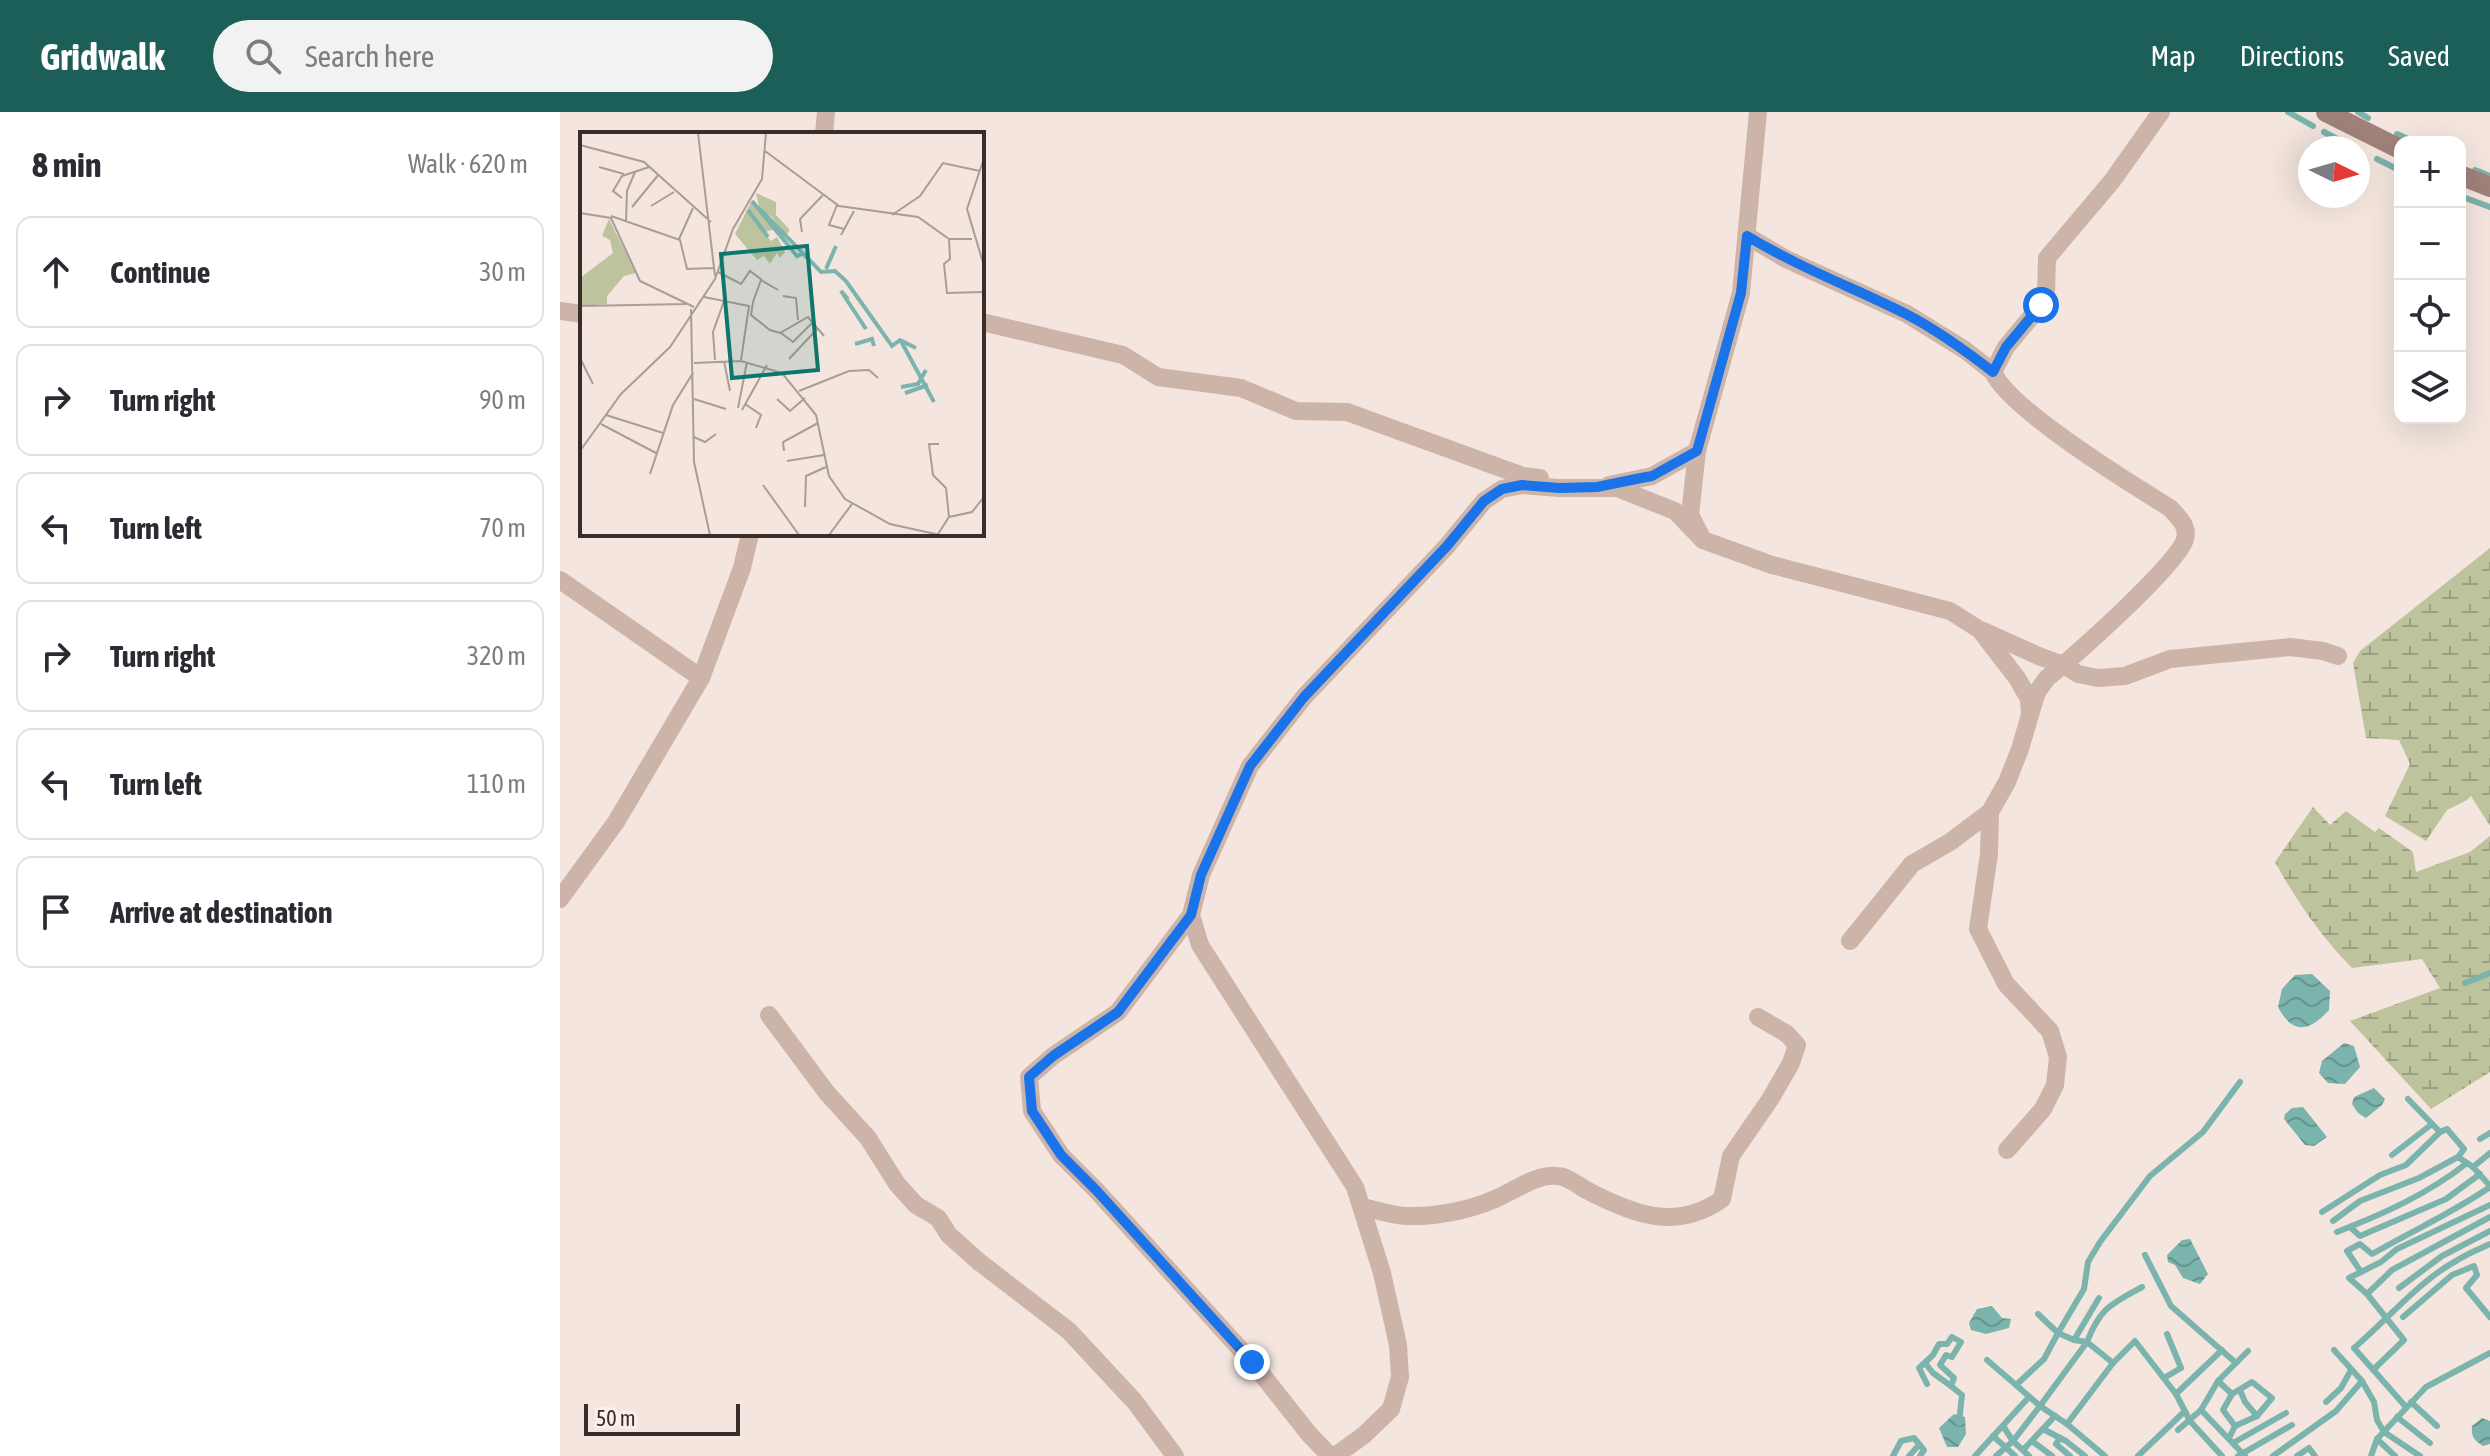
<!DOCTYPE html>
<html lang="en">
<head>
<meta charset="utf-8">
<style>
	:root { --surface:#fff; --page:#f2f2f3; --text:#2b2b33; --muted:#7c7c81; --line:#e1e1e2; --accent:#1c5e58 }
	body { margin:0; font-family:"Asap Condensed",sans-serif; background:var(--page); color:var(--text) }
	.controls { position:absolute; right:24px; top:24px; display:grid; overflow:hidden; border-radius:16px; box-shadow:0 8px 32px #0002 }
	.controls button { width:72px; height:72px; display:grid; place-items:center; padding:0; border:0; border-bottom:2px solid var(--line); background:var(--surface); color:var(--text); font:40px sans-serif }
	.compass { position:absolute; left:1738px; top:24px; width:72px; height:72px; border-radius:50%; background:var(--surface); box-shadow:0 8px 32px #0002; rotate:95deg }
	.scale { position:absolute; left:24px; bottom:20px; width:156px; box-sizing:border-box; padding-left:8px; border:4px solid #3a2c29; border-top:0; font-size:22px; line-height:28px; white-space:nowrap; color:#3a2c29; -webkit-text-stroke:6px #fbf1eb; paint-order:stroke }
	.stop { position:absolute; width:24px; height:24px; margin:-18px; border:6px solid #1a73e8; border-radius:50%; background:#fff }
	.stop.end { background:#1a73e8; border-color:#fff; box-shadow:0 2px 8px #0008 }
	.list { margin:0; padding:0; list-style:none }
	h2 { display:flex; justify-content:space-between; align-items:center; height:104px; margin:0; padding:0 32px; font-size:34px }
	h2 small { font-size:26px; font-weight:400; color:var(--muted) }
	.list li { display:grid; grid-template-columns:52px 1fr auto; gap:24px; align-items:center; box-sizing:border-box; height:112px; margin:0 16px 16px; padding:0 16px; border:2px solid var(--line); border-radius:16px }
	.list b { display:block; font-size:30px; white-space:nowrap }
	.list em { font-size:26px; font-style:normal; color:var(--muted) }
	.icon { flex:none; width:44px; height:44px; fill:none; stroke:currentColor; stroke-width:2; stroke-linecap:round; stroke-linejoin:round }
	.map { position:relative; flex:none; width:1930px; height:1344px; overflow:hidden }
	header { display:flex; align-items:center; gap:48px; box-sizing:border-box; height:112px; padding:0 40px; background:var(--accent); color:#fff }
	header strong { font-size:38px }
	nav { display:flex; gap:44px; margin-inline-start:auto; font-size:28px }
	.search { width:560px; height:72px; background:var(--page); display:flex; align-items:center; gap:20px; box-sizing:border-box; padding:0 28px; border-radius:44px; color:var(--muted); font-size:30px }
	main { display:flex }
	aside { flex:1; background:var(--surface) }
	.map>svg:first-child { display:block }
	.wetland { fill:url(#wetland-marsh) }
	.water { fill:url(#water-waves) }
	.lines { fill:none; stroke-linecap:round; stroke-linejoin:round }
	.stream { stroke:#7bb3ad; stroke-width:6 }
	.minor { stroke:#cdb4a9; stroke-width:18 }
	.secondary { stroke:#a1827a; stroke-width:20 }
	.route { stroke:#1a73e8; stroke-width:10 }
	.inset-river { fill:none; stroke:#7bb3ad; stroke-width:4 }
	.inset-road { fill:none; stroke:#aa9c96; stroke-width:2 }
	.view { fill:#0f766e; fill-opacity:0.15; stroke:#0f766e; stroke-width:4 }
	.inset-edge { fill:none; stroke:#3a2c29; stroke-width:4 }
</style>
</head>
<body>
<header>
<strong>Gridwalk</strong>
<div class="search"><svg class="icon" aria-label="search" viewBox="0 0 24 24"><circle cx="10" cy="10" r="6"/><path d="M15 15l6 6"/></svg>Search here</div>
<nav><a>Map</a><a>Directions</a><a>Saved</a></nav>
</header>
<main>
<aside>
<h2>8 min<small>Walk · 620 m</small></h2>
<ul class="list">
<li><svg class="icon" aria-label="ahead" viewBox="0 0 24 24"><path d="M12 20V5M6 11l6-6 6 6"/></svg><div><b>Continue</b></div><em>30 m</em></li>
<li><svg class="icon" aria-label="right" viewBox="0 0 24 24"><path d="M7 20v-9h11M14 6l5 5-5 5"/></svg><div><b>Turn right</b></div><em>90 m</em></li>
<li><svg class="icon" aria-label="left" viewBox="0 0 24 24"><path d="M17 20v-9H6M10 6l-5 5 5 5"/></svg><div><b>Turn left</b></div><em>70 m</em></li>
<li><svg class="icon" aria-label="right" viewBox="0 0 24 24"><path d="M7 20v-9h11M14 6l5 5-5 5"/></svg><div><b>Turn right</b></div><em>320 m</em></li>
<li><svg class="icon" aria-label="left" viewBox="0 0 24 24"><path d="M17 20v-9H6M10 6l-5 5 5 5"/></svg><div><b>Turn left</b></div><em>110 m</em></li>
<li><svg class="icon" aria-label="arrive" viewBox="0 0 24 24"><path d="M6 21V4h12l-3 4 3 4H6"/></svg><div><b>Arrive at destination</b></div></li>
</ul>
</aside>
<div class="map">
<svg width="1930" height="1344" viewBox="0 0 1930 1344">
	<defs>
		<pattern id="wetland-marsh" width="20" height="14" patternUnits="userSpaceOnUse" patternTransform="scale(2)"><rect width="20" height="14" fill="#bdc49d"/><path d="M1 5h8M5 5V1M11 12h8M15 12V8" fill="none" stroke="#9b9f80"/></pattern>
		<pattern id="water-waves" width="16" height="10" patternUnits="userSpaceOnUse" patternTransform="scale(2)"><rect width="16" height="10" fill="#7bb3ad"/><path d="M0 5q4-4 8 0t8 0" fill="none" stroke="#66928d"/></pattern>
	</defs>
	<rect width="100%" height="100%" fill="#f4e6de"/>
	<g class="wetland">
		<polygon points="1930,436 1930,714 1911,684 1907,688 1887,698 1866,729 1825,704 1850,652 1839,628 1806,626 1793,551 1800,539"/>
		<path d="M 1753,695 L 1770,713 L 1786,699 L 1815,720 L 1819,716 L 1853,740 L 1856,760 L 1910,740 L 1930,724 L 1930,960 L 1871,997 L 1790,909 L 1880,876 L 1862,847 L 1792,856 C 1761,824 1737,790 1715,750 Z"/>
	</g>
	<g class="water">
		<path d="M 1752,862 L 1770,879 L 1769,898 C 1749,920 1733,923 1718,895 L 1722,877 L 1735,863 Z"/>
		<polygon points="1784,931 1794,934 1800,955 1785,972 1768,971 1759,961 1762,949"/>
		<polygon points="1814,976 1825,987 1822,993 1806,1006 1798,1001 1792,992 1794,985"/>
		<polygon points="1743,995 1767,1025 1754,1034 1745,1033 1724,1007 1725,1002 1732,996"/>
		<polygon points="1630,1127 1648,1162 1640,1172 1623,1166 1615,1153 1608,1150 1607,1143 1622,1128"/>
		<polygon points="1432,1194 1442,1206 1451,1207 1449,1216 1426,1222 1411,1218 1409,1211 1417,1197"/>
		<polygon points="1394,1302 1405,1305 1406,1322 1398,1335 1387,1335 1379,1316"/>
		<path d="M 1922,1306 L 1930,1309 L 1930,1332 L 1923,1334 C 1914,1328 1911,1325 1912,1314 Z"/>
	</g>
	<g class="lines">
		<g class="stream">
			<polyline points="1728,0 1753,14"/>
			<polyline points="1798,0 1808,6"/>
			<polyline points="1764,20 1794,36"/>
			<polyline points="1837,22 1855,30"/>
			<polyline points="1817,47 1839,58"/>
			<polyline points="1900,51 1901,52"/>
			<polyline points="1915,58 1930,64"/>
			<polyline points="1900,84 1930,95"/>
			<polyline points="1905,871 1930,861"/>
			<polyline points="1848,987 1880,1020 1887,1017 1904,1037 1898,1045 1913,1055 1930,1074"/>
			<polyline points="1920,1027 1930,1021"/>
			<polyline points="1832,1043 1872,1012"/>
			<polyline points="1913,1055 1930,1041"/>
			<polyline points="1762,1100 1820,1063 1846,1053 1880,1020"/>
			<polyline points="1773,1109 1800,1089 1859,1066 1898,1045"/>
			<polyline points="1790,1115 1800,1124 1886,1087 1920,1062"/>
			<path d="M 1777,1120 C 1823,1102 1868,1082 1907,1051"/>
			<polyline points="1585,1143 1611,1194 1676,1251"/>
			<path d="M 1801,1160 L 1787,1139 L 1800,1132 L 1812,1142 C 1852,1119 1892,1101 1930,1075"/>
			<path d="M 1582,1175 C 1551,1192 1540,1196 1527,1230 L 1553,1251 L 1575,1229 L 1616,1282 L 1630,1309 L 1662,1344"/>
			<polyline points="1839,1176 1882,1144 1930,1119"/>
			<polyline points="1807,1182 1832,1158 1930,1105"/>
			<polyline points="1843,1205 1892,1163 1914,1154 1917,1163 1906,1176 1930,1205"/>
			<polyline points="1514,1228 1498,1221 1524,1177 1528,1150 1540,1130 1590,1064 1643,1020 1680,970"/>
			<polyline points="1774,1238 1802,1269 1814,1290 1817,1308 1824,1320 1860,1344"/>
			<polyline points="1427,1248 1456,1273 1484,1247 1498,1221 1478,1202"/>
			<polyline points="1365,1251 1373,1261 1391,1274"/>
			<polyline points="1813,1258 1844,1228 1807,1182 1789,1166 1821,1150 1837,1137 1930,1093"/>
			<polyline points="1604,1266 1621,1256 1607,1222"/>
			<polyline points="1658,1269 1688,1239"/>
			<polyline points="1367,1272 1359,1256 1373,1243 1379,1232 1387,1232 1392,1225 1401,1230 1392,1245 1386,1243 1380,1253 1394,1266 1391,1274 1402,1283 1399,1311"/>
			<polyline points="1456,1273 1480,1294 1527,1230 1514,1228 1539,1186"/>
			<polyline points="1680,1278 1685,1290 1697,1304"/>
			<polyline points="1616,1282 1662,1238"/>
			<polyline points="1672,1282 1663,1298 1675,1314"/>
			<polyline points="1766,1290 1781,1276 1791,1258"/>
			<polyline points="1851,1290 1877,1314"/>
			<path d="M 1846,1295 L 1794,1236 C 1827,1208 1859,1169 1896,1149 C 1906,1142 1919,1137 1930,1132"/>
			<polyline points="1641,1298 1685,1344"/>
			<polyline points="1837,1305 1870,1331"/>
			<polyline points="1507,1312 1545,1344"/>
			<polyline points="1443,1314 1453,1329 1469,1344"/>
			<polyline points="1483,1317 1506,1329 1525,1344"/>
			<polyline points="1618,1318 1641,1298 1658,1269 1672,1282 1692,1270 1712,1286 1697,1304 1675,1314 1669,1326"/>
			<polyline points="1433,1324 1455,1344"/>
			<polyline points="1500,1326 1496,1332 1510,1344"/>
			<polyline points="1817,1327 1835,1344"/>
			<polyline points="1472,1329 1492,1344"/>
			<polyline points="1673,1331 1726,1301"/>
			<polyline points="1463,1338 1495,1304"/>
			<polyline points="1333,1344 1341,1329 1354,1326 1364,1338 1360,1344"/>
			<polyline points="1349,1344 1359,1333"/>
			<polyline points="1415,1344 1469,1285"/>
			<polyline points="1436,1344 1453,1329 1480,1294 1507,1312 1553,1251"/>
			<polyline points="1578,1344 1625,1299"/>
			<polyline points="1678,1344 1732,1313"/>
			<polyline points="1713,1344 1776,1299 1802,1269"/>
			<polyline points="1737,1344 1749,1336 1755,1344"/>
			<polyline points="1811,1344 1817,1327 1866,1275 1930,1241"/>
		</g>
		<g class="minor">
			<polyline points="264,22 266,0"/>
			<polyline points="1187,124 1226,147 1347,202 1405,238 1433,260"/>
			<polyline points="0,199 22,202"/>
			<polyline points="422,210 563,243 598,265 681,276 736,299 787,300 963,364 980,366"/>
			<polyline points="1137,339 1130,403 1143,428 1212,453 1390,499 1420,518 1457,566 1469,587 1470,603 1460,637 1447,670 1430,700 1390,730 1352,752 1290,829"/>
			<polyline points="1049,373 1092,364 1137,339 1181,181 1198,0"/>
			<polyline points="0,468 141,566"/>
			<polyline points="1423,519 1481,545 1504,553 1518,562 1538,566 1565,564 1610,547 1730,535 1763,539 1778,544"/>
			<path d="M 1470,603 L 1477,580 L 1487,566 C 1511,548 1619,451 1625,427 C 1629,414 1618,405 1610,396 C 1571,372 1449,297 1433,260 L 1446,235 L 1481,193 L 1486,183 L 1487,146 L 1552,69 L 1601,0"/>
			<polyline points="1430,700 1429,742 1418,817 1446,872 1490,919 1498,945 1495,973 1483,997 1447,1038"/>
			<polyline points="0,787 56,710 141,566 182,456 190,422"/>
			<polyline points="631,803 558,900 493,944 469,965 472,999 501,1043 536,1078 692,1250 749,1322 770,1344"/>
			<polyline points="209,903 267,981 308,1026 337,1072 356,1093 378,1106 389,1123 418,1149 509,1219 575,1290 615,1344"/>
			<path d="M 803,1095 C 816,1098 831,1103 845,1104 C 874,1105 908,1099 935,1087 C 954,1079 976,1062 997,1064 C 1008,1064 1020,1075 1030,1080 C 1075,1103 1117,1119 1162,1087 L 1171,1044 L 1211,986 L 1231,951 L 1237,933 L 1227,922 L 1198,905"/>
			<polyline points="775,1344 804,1323 831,1297 840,1265 838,1233 822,1161 795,1075 640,833 631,803 641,763 690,654 744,585 887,434 924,389 942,377 962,373 999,376 1057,376 1115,399 1143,428"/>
		</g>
		<g class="secondary">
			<polyline points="1766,0 1840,37"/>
			<polyline points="1900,63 1930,75"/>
		</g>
	</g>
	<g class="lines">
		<path class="route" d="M 692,1250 L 536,1078 L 501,1043 L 472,999 L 469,965 L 493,944 L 558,900 L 631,803 L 641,763 L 690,654 L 744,585 L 887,434 L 924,389 L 942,377 L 962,373 L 999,376 L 1037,375 L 1081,366 L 1092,364 L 1137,339 L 1181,181 L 1187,124 C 1240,156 1292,175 1346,202 C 1377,218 1406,239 1433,260 L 1446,235 L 1481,193"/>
	</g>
	<g transform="translate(20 20)">
		<rect width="404" height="404" fill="#f4e6de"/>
		<path d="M 29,87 L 56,141 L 44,144 L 27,164 L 27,172 L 0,174 L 0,146 L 33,121 L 30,108 L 22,104 Z" fill="#bdc49d"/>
		<path d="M 176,61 L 196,70 L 196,83 L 210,98 L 206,103 L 190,83 L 187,87 L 197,97 L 184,100 L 191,109 L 197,105 L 205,120 L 200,126 L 197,121 L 190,132 L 184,124 L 177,128 L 155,102 L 171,70 L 179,74 Z" fill="#bdc49d"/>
		<path class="inset-river" d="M 172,69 L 217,124 L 222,122M 180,77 L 241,140 L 255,139 L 266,149 L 312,214 L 320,208 L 336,216M 168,78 L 188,105M 246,137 L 256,114M 268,167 L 261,159 L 286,197M 321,209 L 354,270M 275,212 L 292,207 L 294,214M 321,255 L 338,252 L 346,238M 325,261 L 348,253"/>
		<path class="inset-road" d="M 118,1 L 135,144M 0,13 L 64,30 L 131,90M 185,19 L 259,74 L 338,85 L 369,107 L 392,107M 404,26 L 387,77 L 404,134M 19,35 L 44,42M 42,66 L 33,59 L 42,44 L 69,35M 257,73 L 249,93 L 264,97M 71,74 L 94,60M 52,75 L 79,42M 0,81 L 31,86 L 60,149 L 114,175M 312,83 L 340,64 L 363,31 L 400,39M 31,84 L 100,108 L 107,137 L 134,136M 46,89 L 47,59 L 55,40M 222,100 L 220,87 L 243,63M 261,103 L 274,79M 99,107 L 113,76M 369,107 L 370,127 L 364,132 L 367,161 L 404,160M 138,140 L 161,152 L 170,139 L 182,148M 203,164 L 216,166 L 218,188M 124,165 L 169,174 L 161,228M 173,170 L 171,183 L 190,198 L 200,201 L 228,185 L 244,204M 173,170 L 181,148 L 198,158M 0,174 L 106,172M 111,177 L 114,330 L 130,403M 201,201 L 213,210 L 234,189M 0,226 L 13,252M 209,227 L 238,196M 135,228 L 133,200 L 144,169M 144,229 L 150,259M 114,231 L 161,229 L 202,241 L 236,283 L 249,344 L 265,367 L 310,392 L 360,403M 219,259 L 269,239 L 289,238 L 298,246M 114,267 L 146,277M 197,267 L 210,279 L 225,266M 165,272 L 181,283 L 176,296M 158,276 L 167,230M 162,278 L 187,233M 26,283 L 83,301M 21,292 L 76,321M 114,305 L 125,310 L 136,302M 359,312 L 349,312 L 353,343 L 366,356 L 369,385M 0,319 L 41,262 L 90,215 L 135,147 L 153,97 L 182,47 L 186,1M 204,319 L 203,310 L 238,291M 207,329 L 244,323M 70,342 L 93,273 L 113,241M 183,353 L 219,403M 225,375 L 226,344 L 246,335M 358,402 L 369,385 L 392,380 L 404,365M 249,403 L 272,372"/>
		<path class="view" d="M 227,114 L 238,238 L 152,246 L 141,122 Z"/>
		<rect width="404" height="404" class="inset-edge"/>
	</g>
</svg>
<div class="controls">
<button>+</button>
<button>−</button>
<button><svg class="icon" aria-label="locate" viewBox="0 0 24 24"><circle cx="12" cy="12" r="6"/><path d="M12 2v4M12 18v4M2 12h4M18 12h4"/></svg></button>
<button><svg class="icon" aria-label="layers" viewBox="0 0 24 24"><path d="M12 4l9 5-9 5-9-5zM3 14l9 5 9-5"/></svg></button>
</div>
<svg class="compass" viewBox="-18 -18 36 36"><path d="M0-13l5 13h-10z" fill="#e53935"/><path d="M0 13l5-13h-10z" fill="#7c7c81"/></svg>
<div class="scale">50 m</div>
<div class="stop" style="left:1481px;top:193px"></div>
<div class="stop end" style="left:692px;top:1250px"></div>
</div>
</main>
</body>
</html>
